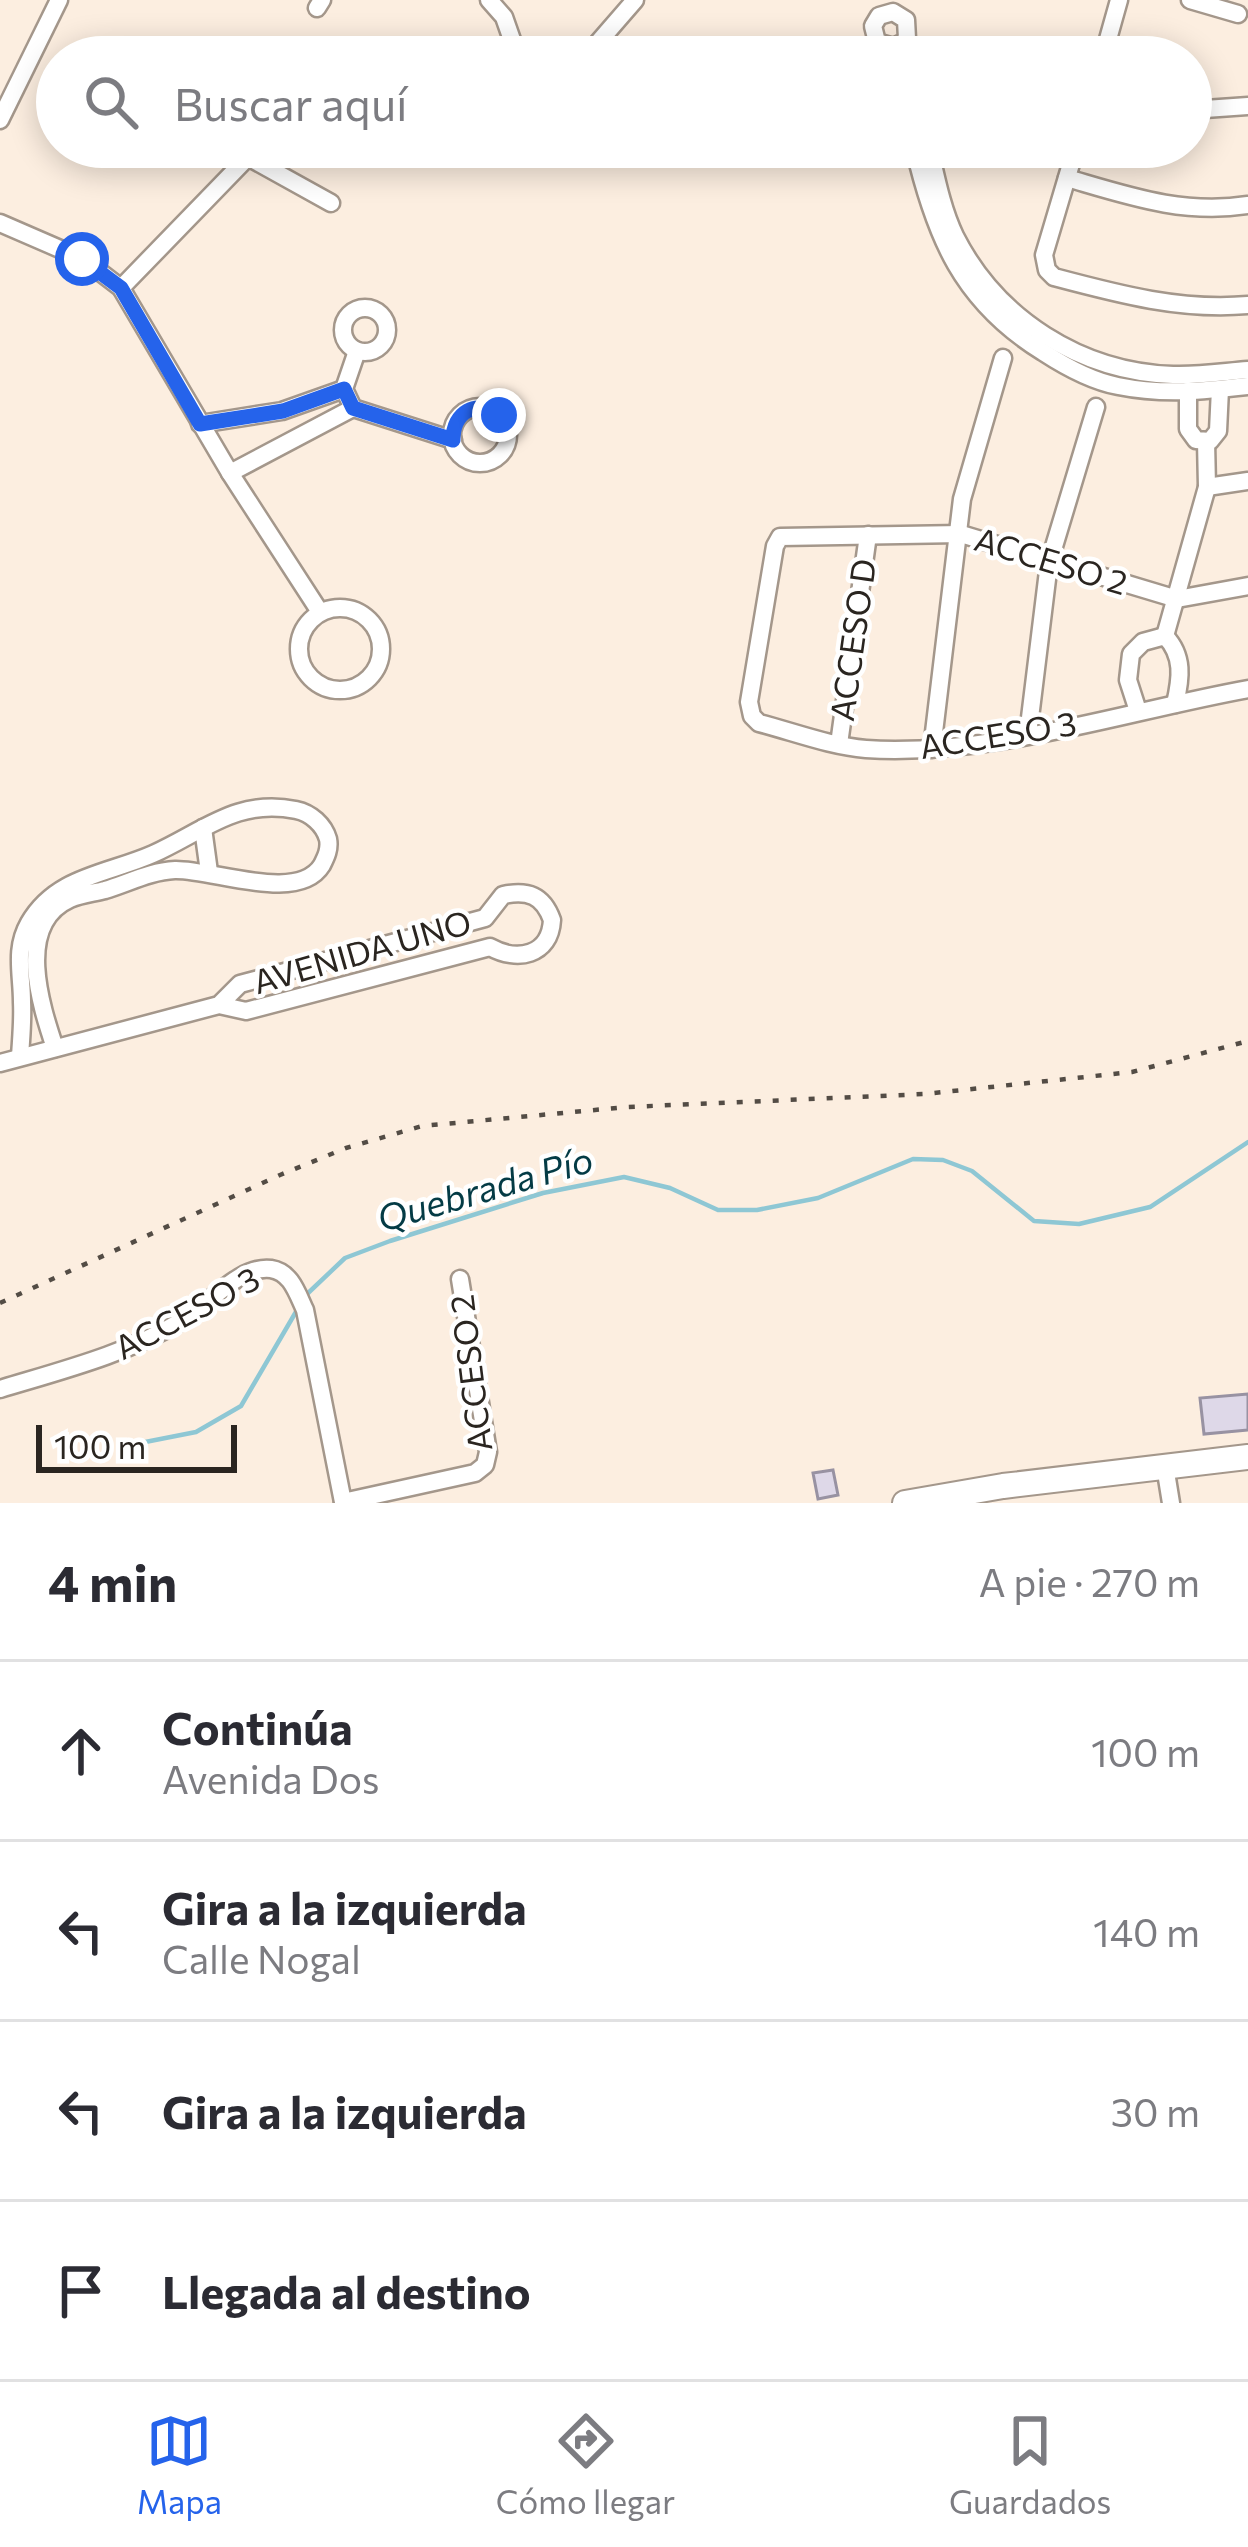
<!DOCTYPE html>
<html lang="es">
<head>
<meta charset="utf-8">
<style>
	:root { --surface:#fff; --page:#f7f7f7; --text:#2b2b33; --muted:#7c7c81; --line:#e1e1e2; --accent:#2563eb }
	body { margin:0; font-family:Commissioner,sans-serif; background:var(--page); color:var(--text) }
	.scale { position:absolute; left:36px; bottom:30px; width:201px; box-sizing:border-box; padding-left:12px; border:6px solid #2a2520; border-top:0; font-size:33px; line-height:42px; white-space:nowrap; color:#2a2520; -webkit-text-stroke:9px #fff; paint-order:stroke }
	.stop { position:absolute; width:36px; height:36px; margin:-27px; border:9px solid #2563eb; border-radius:50%; background:#fff }
	.stop.end { background:#2563eb; border-color:#fff; box-shadow:0 3px 12px #0008 }
	.list { margin:0; padding:0; list-style:none }
	h2 { display:flex; justify-content:space-between; align-items:center; height:156px; margin:0; padding:0 48px; font-size:51px }
	h2 small { font-size:39px; font-weight:400; color:var(--muted) }
	.list li { display:grid; grid-template-columns:78px 1fr auto; gap:36px; align-items:center; box-sizing:border-box; height:180px; padding:0 48px; border-top:3px solid var(--line) }
	.list b { display:block; font-size:45px; white-space:nowrap }
	.list p { margin:0; font-size:39px; white-space:nowrap; color:var(--muted) }
	.list em { font-size:39px; font-style:normal; color:var(--muted) }
	.icon { flex:none; width:66px; height:66px; fill:none; stroke:currentColor; stroke-width:2; stroke-linecap:round; stroke-linejoin:round }
	.map { position:relative; flex:none; width:1248px; height:1503px; overflow:hidden }
	.search { position:absolute; background:var(--surface); box-shadow:0 6px 30px #0003; left:36px; right:36px; top:36px; height:132px; display:flex; align-items:center; gap:30px; box-sizing:border-box; padding:0 42px; border-radius:66px; color:var(--muted); font-size:45px }
	.sheet { height:876px; background:var(--surface) }
	nav { display:flex; justify-content:space-around; align-items:center; box-sizing:border-box; height:168px; border-top:3px solid var(--line); background:var(--surface); font-size:33px; color:var(--muted) }
	nav a { display:grid; justify-items:center; gap:6px }
	nav .on { color:var(--accent) }
	.map>svg:first-child { display:block }
	.lines { fill:none; stroke-linecap:round; stroke-linejoin:round }
	.stream { stroke:#8ec7d4; stroke-width:4.5 }
	.building { fill:#ded8e8; stroke:#9892a2; stroke-width:3 }
	.street-casing { stroke:#a4978b; stroke-width:21 }
	.secondary-casing { stroke:#a4978b; stroke-width:28 }
	.street { stroke:#fff; stroke-width:16 }
	.secondary { stroke:#fff; stroke-width:24 }
	.rail { stroke:#534c45; stroke-width:4.5; stroke-dasharray:6 12; stroke-linecap:butt }
	.route { stroke:#2563eb; stroke-width:15 }
	.labels { text-anchor:middle; stroke-width:9; stroke-linejoin:round; paint-order:stroke }
	.street-label { font-size:33px; fill:#2a2520; stroke:#fff }
	.water-label { font-size:36px; font-style:italic; fill:#043b45; stroke:#fff }
</style>
</head>
<body>
<div class="map">
<svg width="1248" height="1503" viewBox="0 0 1248 1503">
	<rect width="100%" height="100%" fill="#fceee0"/>
	<g class="lines">
		<g class="stream">
			<polyline points="306,1295 345,1258 390,1241 543,1193 624,1177 670,1188 718,1210 757,1210 818,1198 913,1159 943,1160 972,1171 1034,1221 1079,1224 1150,1207 1248,1142"/>
			<polyline points="130,1445 196,1432 241,1406 297,1310"/>
		</g>
	</g>
	<g class="building">
		<polygon points="1248,1394 1248,1430 1204,1434 1200,1398"/>
		<polygon points="833,1470 838,1495 818,1499 813,1473"/>
	</g>
	<g class="lines">
		<g class="street-casing">
			<g id="street">
				<polyline points="489,0 504,17 518,57"/>
				<polyline points="1190,0 1238,14"/>
				<polyline points="317,8 322,0"/>
				<polyline points="904,42 894,47 877,42 873,26 879,16 893,12 906,20 908,57"/>
				<polyline points="571,57 596,45 635,0"/>
				<polyline points="1103,57 1119,0"/>
				<polyline points="1191,110 1248,106"/>
				<polyline points="0,120 59,0"/>
				<polyline points="230,147 331,203"/>
				<path d="M 914,147 C 935,237 962,302 1043,352 C 1066,367 1091,381 1118,386 C 1162,395 1205,391 1248,386"/>
				<path d="M 929,147 C 936,177 942,209 955,236 C 997,319 1081,372 1173,375 C 1198,376 1223,372 1248,370"/>
				<path d="M 1076,147 L 1044,255 L 1047,270 L 1054,277 C 1118,294 1181,311 1248,305"/>
				<path d="M 1067,178 C 1129,196 1183,215 1248,205"/>
				<polyline points="0,223 83,259 121,288 230,473 320,612"/>
				<polyline points="121,288 248,157"/>
				<circle cx="365" cy="330" r="22"/>
				<polyline points="357,351 344,389 353,408 453,440"/>
				<polyline points="1188,391 1188,429 1196,440 1210,441 1218,431 1220,389"/>
				<circle cx="480" cy="435" r="28"/>
				<polyline points="200,424 282,411 344,389"/>
				<polyline points="230,473 353,408"/>
				<polyline points="1207,487 1248,481"/>
				<path d="M 1248,586 L 1177,599 L 961,534 L 780,537 L 775,546 L 749,702 L 752,716 L 759,723 C 794,732 830,746 866,749 C 991,757 1126,711 1248,689"/>
				<circle cx="340" cy="649" r="41"/>
				<polyline points="1165,636 1207,487 1206,441"/>
				<path d="M 1138,711 L 1128,680 L 1131,654 L 1143,642 L 1165,636 C 1184,656 1181,678 1175,704"/>
				<polyline points="1028,734 1049,563 1096,407"/>
				<polyline points="839,744 868,535"/>
				<polyline points="932,749 962,499 1003,358"/>
				<polyline points="203,828 209,872"/>
				<path d="M 20,1057 C 21,1039 23,1021 22,1002 C 22,974 14,949 29,923 C 56,876 108,874 153,854 C 204,831 237,798 296,810 C 311,813 324,825 328,839 C 330,849 326,857 322,865 C 298,904 213,869 175,870 C 151,871 128,883 105,890 C 94,893 81,894 70,899 C 14,924 41,1006 55,1048"/>
				<path d="M 0,1063 L 219,1005 L 246,1011 L 490,947 C 517,962 550,956 552,920 C 543,895 528,890 503,895 L 485,918 L 240,984 L 219,1005"/>
				<path d="M 0,1389 C 63,1370 127,1354 183,1320 C 209,1305 239,1265 271,1269 C 291,1272 297,1293 305,1310 L 343,1502"/>
				<polyline points="1165,1466 1171,1503"/>
				<polyline points="343,1502 475,1473 485,1465 488,1452 460,1279"/>
			</g>
		</g>
		<g class="secondary-casing">
			<polyline id="secondary" points="905,1503 1003,1486 1248,1457"/>
		</g>
		<use href="#street" class="street"/>
		<use href="#secondary" class="secondary"/>
		<polyline class="rail" points="0,1303 280,1175 346,1148 422,1126 627,1107 925,1094 1132,1072 1248,1041"/>
	</g>
	<g class="lines">
		<path class="route" d="M 82,259 L 121,288 L 200,424 L 283,411 L 344,389 L 353,408 L 453,440 C 453,412 476,399 499,415"/>
	</g>
	<g class="labels">
		<g class="street-label">
			<text transform="translate(1051 561) rotate(17)" y="12">ACCESO 2</text>
			<text transform="translate(853 640) rotate(-82)" y="12">ACCESO D</text>
			<text transform="translate(998 735) rotate(-9)" y="12">ACCESO 3</text>
			<text transform="translate(362 952) rotate(-16)" y="12">AVENIDA UNO</text>
			<text transform="translate(187 1313) rotate(-28)" y="12">ACCESO 3</text>
			<text transform="translate(471 1373) rotate(-97)" y="12">ACCESO 2</text>
		</g>
		<g class="water-label">
			<text transform="translate(485 1189) rotate(-16)" y="13">Quebrada Pío</text>
		</g>
	</g>
</svg>
<div class="scale">100 m</div>
<div class="stop" style="left:82px;top:259px"></div>
<div class="stop end" style="left:499px;top:415px"></div>
<div class="search"><svg class="icon" aria-label="search" viewBox="0 0 24 24"><circle cx="10" cy="10" r="6"/><path d="M15 15l6 6"/></svg>Buscar aquí</div>
</div>
<section class="sheet">
<h2>4 min<small>A pie · 270 m</small></h2>
<ul class="list">
<li><svg class="icon" aria-label="ahead" viewBox="0 0 24 24"><path d="M12 20V5M6 11l6-6 6 6"/></svg><div><b>Continúa</b><p>Avenida Dos</p></div><em>100 m</em></li>
<li><svg class="icon" aria-label="left" viewBox="0 0 24 24"><path d="M17 20v-9H6M10 6l-5 5 5 5"/></svg><div><b>Gira a la izquierda</b><p>Calle Nogal</p></div><em>140 m</em></li>
<li><svg class="icon" aria-label="left" viewBox="0 0 24 24"><path d="M17 20v-9H6M10 6l-5 5 5 5"/></svg><div><b>Gira a la izquierda</b></div><em>30 m</em></li>
<li><svg class="icon" aria-label="arrive" viewBox="0 0 24 24"><path d="M6 21V4h12l-3 4 3 4H6"/></svg><div><b>Llegada al destino</b></div></li>
</ul>
</section>
<nav>
<a class="on"><svg class="icon" aria-label="map" viewBox="0 0 24 24"><path d="M3 6l6-2 6 2 6-2v14l-6 2-6-2-6 2zM9 4v14M15 6v14"/></svg>Mapa</a>
<a><svg class="icon" aria-label="directions" viewBox="0 0 24 24"><path d="M12 3l9 9-9 9-9-9zM9 14v-3h6M13 9l2 2-2 2"/></svg>Cómo llegar</a>
<a><svg class="icon" aria-label="saved" viewBox="0 0 24 24"><path d="M7 4h10v16l-5-4-5 4z"/></svg>Guardados</a>
</nav>
</body>
</html>
